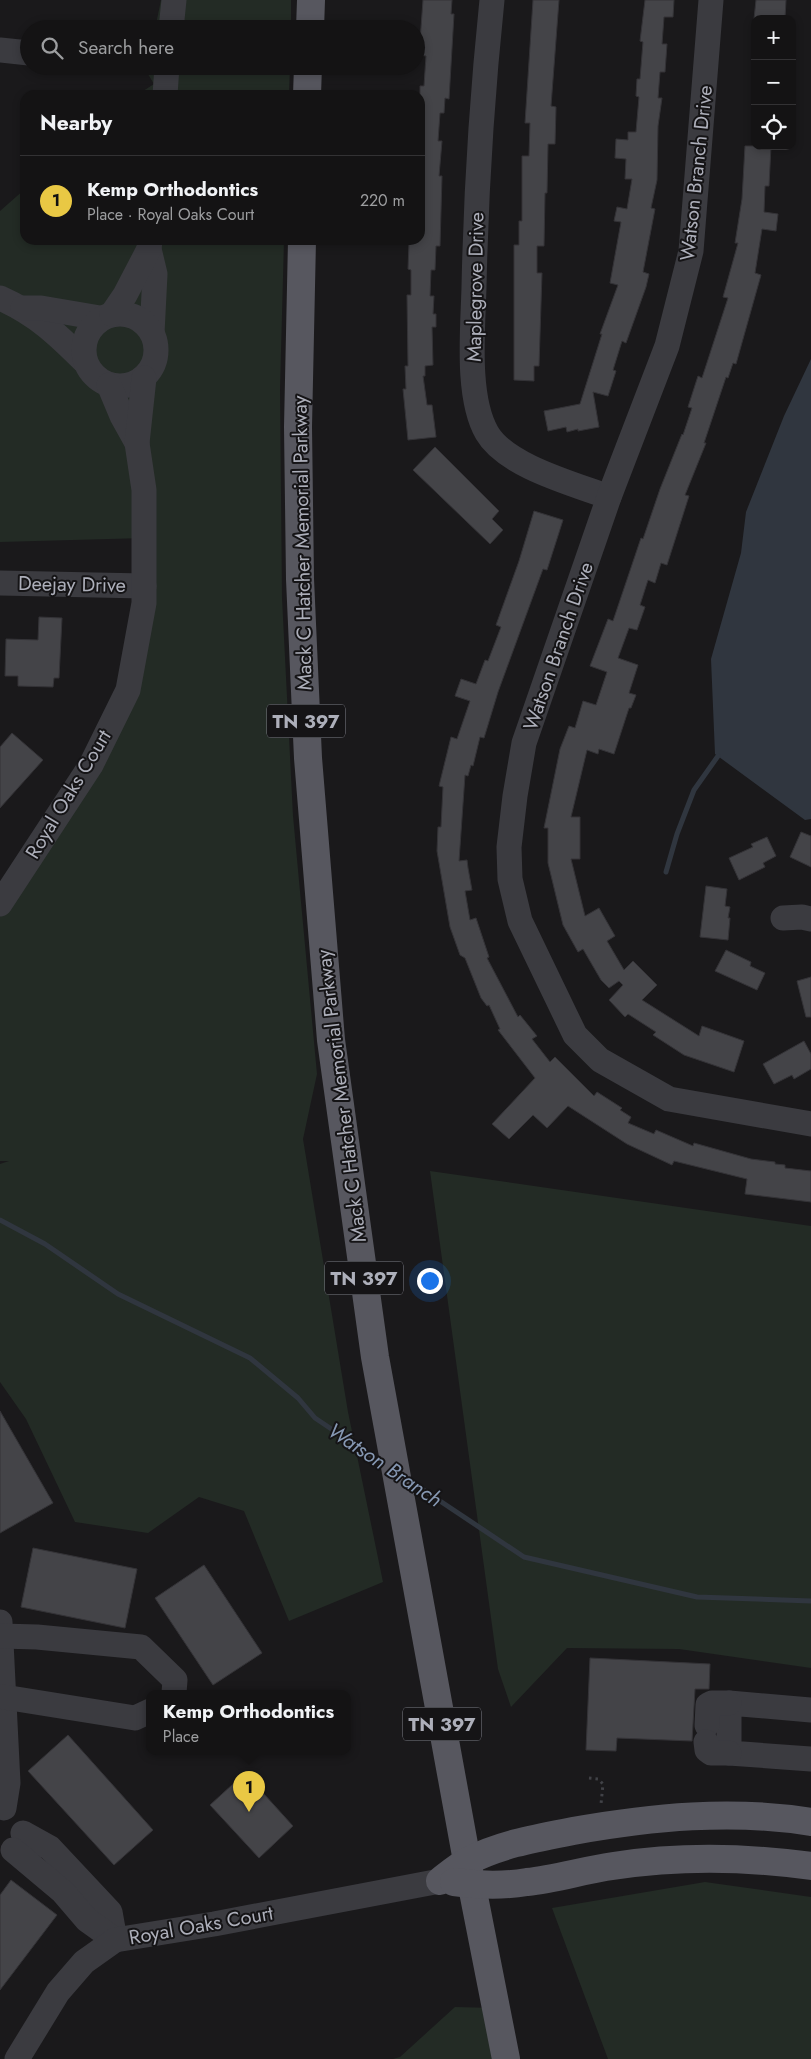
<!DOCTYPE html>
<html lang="en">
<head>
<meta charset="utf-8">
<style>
	:root { --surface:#141314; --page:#1d1c1d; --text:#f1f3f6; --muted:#9d9ea0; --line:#333234; --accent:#e9c844 }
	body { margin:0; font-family:Jost,sans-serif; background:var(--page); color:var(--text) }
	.controls { position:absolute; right:15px; top:15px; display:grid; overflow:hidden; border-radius:10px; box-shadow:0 2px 8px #0003 }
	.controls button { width:45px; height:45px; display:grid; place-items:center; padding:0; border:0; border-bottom:1px solid var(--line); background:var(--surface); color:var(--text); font:25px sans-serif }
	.you { position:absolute; left:429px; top:1280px; width:18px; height:18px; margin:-12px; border:4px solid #fff; border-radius:50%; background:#1a73e8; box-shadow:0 0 0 8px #1a73e833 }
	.badge { display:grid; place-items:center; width:32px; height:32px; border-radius:50%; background:var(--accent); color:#111; font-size:16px; font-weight:700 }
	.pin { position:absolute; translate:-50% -41px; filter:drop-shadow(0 1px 2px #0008) }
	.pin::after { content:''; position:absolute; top:26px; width:18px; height:15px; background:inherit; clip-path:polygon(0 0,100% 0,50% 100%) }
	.popup { position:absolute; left:146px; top:1690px; width:205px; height:65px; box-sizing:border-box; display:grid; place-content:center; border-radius:10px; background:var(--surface); filter:drop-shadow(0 1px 4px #0005); font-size:16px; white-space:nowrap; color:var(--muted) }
	.popup b { font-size:19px; color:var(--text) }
	.popup::after { content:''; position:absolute; left:50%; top:100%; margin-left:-10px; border:10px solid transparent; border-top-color:var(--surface) }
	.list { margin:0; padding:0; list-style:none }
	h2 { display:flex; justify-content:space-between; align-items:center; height:65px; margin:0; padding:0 20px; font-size:21px }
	h2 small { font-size:16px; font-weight:400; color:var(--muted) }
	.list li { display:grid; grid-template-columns:32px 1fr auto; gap:15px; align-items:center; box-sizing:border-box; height:90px; padding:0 20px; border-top:1px solid var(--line) }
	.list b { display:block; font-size:19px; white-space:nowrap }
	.list p { margin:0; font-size:16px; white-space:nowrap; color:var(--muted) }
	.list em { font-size:16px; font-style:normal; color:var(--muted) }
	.icon { flex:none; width:28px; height:28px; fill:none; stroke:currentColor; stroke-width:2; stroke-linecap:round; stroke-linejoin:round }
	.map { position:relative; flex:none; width:811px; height:2059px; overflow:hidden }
	.search { position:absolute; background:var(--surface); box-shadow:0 2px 8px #0003; left:20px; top:20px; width:405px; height:55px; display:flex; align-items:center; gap:12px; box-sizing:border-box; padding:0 18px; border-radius:28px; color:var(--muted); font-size:19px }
	.panel { position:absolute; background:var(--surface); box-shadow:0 2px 8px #0003; left:20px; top:90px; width:405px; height:155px; border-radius:15px }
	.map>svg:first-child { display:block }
	.green { fill:#232b25 }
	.water { fill:#30363f }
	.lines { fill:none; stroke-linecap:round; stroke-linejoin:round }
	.stream { stroke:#30363f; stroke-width:5 }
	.building { fill:#444448; stroke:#343337 }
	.path { stroke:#414247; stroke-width:3; stroke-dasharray:2.5 4; stroke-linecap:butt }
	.minor { stroke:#3b3b40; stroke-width:25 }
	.major { stroke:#57575f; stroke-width:28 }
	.labels { text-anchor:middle; stroke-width:4; stroke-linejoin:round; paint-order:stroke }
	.shield { fill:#151416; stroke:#7f8089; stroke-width:1 }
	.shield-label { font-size:19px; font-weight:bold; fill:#adafba }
	.street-label { font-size:20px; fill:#adafba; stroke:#151416 }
	.water-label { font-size:21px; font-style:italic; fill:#8698b3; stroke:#151416 }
</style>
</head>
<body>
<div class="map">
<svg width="811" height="2059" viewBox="0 0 811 2059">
	<rect width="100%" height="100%" fill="#1a191b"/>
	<g class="green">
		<polygon points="161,0 291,0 291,29 155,29"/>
		<polygon points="147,66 290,66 289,95 141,95 140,93 154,84 146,71"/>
		<polygon points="25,189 25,240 284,240 280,389 282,598 293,816 317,1074 303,1139 348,1412 383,1582 289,1621 244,1511 199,1497 148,1533 75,1522 26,1419 0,1382 0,1164 9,1161 0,1161 0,904 128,690 145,538 0,542 0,211"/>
		<polygon points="430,1171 811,1226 811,1668 679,1649 567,1648 511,1707 498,1669"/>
		<polygon points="705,1882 811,1897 811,2059 608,2059 552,1908"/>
		<polygon points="455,2007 495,2008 506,2059 393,2059 400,2057"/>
	</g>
	<polygon class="water" points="811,359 811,819 805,820 715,754 711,659 741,553 746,512 784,416"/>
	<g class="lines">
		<g class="stream">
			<polyline points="666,872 677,834 694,790 718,756"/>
			<polyline points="0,1220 45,1244 118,1294 250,1358 298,1398 315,1418 385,1465"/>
			<polyline points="407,1479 524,1557 697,1597 811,1601"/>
		</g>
	</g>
	<g class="building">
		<polygon points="423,0 452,0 451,14 454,14 449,99 445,98 444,113 440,113 438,141 442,141 439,176 442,176 440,246 436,246 435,270 431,270 430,296 434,296 433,314 436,314 436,327 432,327 433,365 425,366 425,376 423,376 427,405 432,405 436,437 408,440 403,389 406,389 405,366 408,366 407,295 411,295 411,270 408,269 409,243 414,243 415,240 420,240 420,86 424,86 426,56 419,55"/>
		<polygon points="533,0 559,0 551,106 556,107 555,144 548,144 547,193 545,193 544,246 537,246 537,273 542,273 539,366 534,366 534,381 514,380 514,245 519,245 519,221 522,221 522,156 529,156 530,123 525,123"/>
		<polygon points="645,0 674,0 673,17 664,17 662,44 667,44 665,72 660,72 658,98 662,98 658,126 657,180 651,208 655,209 643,272 649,274 646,287 626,343 622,341 613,370 616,371 608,396 593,392 599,427 578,431 578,429 567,432 566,427 548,431 544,411 580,404 602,334 600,334 618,285 610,283 621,222 614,221 617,207 627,209 632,179 625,179 626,159 615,158 616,139 628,140 628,132 636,132 639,97 636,96 637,79 640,79 643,42 640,41"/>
		<polygon points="756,0 786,0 785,19 754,19"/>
		<polygon points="745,146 771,146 769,186 765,186 764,212 778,214 776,231 762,229 755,273 761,275 736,364 733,363 728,378 726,377 704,443 706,443 685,495 689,496 667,565 661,563 655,583 648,580 640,605 645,607 637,630 629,628 618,658 638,665 629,693 636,695 631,708 629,708 614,754 599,749 598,754 587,750 571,817 580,817 580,859 571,859 585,916 599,908 615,936 607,941 624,970 633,961 657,985 642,1000 699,1036 702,1026 744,1041 734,1072 684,1055 653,1035 656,1032 628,1014 625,1017 609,1000 623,985 619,981 609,988 601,980 583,949 578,952 563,925 548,863 548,828 544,828 560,749 569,726 575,728 583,701 596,705 607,672 590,666 608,619 613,621 641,538 643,539 660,489 682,434 683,435 692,408 688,407 698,376 702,378 728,298 723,297 738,243 735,243 742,199"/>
		<polygon points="435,447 499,511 492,519 503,530 490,544 413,470"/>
		<polygon points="534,511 563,520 547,570 543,569 498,692 484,738 480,737 473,766 471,765 468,776 465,775 459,861 467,860 468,868 472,890 465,891 470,920 476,918 489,957 487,958 518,1017 520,1015 537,1036 532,1039 550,1062 555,1057 594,1096 597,1092 622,1108 620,1110 631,1117 628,1123 654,1134 656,1130 693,1146 694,1143 751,1159 775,1162 775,1164 785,1165 785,1168 811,1171 811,1202 745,1194 747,1179 674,1161 672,1165 627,1144 568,1106 547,1128 533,1115 509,1139 492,1124 535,1078 498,1030 500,1029 489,1005 487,1006 481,998 465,958 460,955 450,927 437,851 438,827 441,827 443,787 439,786 451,737 457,739 470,701 455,696 461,679 476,684 485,660 488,661 501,627 496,625 519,561"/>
		<polygon points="39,617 62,618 59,678 54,678 53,687 18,686 18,676 5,676 6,639 38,640"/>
		<polygon points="12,733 43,760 0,808 0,747"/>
		<polygon points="801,832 811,836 811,867 790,857"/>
		<polygon points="767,837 776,856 763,863 765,867 739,880 729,858 753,847 751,844"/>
		<polygon points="706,886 727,889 725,906 730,907 728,918 730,918 728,940 700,937"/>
		<polygon points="726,950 751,962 750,966 765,973 757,990 715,971"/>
		<polygon points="811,977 811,1017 806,1017 797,981"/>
		<polygon points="804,1041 811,1054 811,1069 794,1079 792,1075 774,1084 763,1064"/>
		<polygon points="0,1411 53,1503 0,1533"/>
		<polygon points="33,1548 137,1569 125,1628 21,1607"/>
		<polygon points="204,1565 262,1653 213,1685 155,1598"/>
		<polygon points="590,1658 710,1664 709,1689 695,1689 692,1741 617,1738 616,1751 586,1750"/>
		<polygon points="68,1735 153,1830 114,1865 28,1771"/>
		<polygon points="245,1773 293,1826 259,1858 210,1805"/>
		<polygon points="11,1880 57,1915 0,1990 0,1895"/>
	</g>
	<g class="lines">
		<polyline class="path" points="589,1778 598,1779 603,1784 601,1804"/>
		<g class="minor">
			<path d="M 492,0 C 482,96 476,191 474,287 C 473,328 466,397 487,433 C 506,466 574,484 609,497"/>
			<polyline points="711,0 691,251 667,346 609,497 524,743 515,796 509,847 510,879 520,921 575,1035 600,1060 669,1099 811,1124"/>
			<polyline points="171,29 174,0"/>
			<polyline points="0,50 29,53"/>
			<polyline points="165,95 167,66"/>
			<polyline points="150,240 149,249 155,274 152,333"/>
			<path d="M 0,298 C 36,314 57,334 84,361"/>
			<polyline points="23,308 41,308 100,318"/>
			<circle cx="120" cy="350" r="36"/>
			<polyline points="112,314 125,295 149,249"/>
			<polyline points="109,385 122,416 137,443"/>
			<polyline points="0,583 144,586"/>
			<polyline points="0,904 91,765 128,690 144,603 144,490 137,443 144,378"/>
			<polyline points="783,918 802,917 811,919"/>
			<polyline points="0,1622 8,1783 4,1808"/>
			<polyline points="1,1636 37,1637 141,1647 175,1680 174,1693"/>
			<polyline points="4,1697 135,1718 150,1711"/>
			<polyline points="811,1710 729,1703 729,1753 811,1759"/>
			<polyline points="707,1725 708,1705 712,1703 729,1703"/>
			<polyline points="706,1742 707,1750 711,1753 729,1753"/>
			<polyline points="23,1833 50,1848 110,1912 115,1940"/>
			<polyline points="13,1850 63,1892 87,1920 115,1940"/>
			<polyline points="17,2059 58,1992 84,1962 115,1940 214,1924 440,1881"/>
		</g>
		<g class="major">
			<polyline points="310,29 311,0"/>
			<polyline points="307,95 308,66"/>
			<polyline points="302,240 298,427 300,579 308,758 331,1040 375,1357 467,1861 506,2059"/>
			<path d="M 440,1881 C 449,1874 458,1866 468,1861 C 501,1844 537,1838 573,1831 C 651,1817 733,1809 811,1822"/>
			<path d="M 454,1882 C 477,1885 503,1886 527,1882 C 556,1879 584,1870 613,1866 C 678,1856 746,1857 811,1866"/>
		</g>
	</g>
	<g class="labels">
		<g class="shield">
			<rect x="267" y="704.5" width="78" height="33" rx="4"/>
			<rect x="325" y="1261.5" width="78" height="33" rx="4"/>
			<rect x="403" y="1707.5" width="78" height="33" rx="4"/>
		</g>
		<g class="shield-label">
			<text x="306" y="728">TN 397</text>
			<text x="364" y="1285">TN 397</text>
			<text x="442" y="1731">TN 397</text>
		</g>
		<g class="street-label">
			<text transform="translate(696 173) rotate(-84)" y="7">Watson Branch Drive</text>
			<text transform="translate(475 287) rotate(-89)" y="7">Maplegrove Drive</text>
			<text transform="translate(302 543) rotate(-91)" y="7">Mack C Hatcher Memorial Parkway</text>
			<text transform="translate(72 584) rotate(1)" y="7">Deejay Drive</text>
			<text transform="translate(558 646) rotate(-71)" y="7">Watson Branch Drive</text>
			<text transform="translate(68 794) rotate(-59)" y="7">Royal Oaks Court</text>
			<text transform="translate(341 1096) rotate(-97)" y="7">Mack C Hatcher Memorial Parkway</text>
			<text transform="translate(201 1925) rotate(-10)" y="7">Royal Oaks Court</text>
		</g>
		<g class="water-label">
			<text transform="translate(385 1465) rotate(34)" y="7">Watson Branch</text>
		</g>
	</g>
</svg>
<div class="controls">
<button>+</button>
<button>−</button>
<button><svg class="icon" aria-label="locate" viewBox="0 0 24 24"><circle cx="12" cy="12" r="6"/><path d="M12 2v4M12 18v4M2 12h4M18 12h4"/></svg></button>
</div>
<div class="you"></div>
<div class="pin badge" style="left:249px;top:1812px">1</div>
<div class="popup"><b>Kemp Orthodontics</b>Place</div>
<div class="search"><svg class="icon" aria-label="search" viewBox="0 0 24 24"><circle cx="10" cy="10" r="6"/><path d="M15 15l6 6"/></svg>Search here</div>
<section class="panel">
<h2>Nearby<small></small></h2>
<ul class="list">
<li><span class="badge">1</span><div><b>Kemp Orthodontics</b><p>Place · Royal Oaks Court</p></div><em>220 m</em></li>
</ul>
</section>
</div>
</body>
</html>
